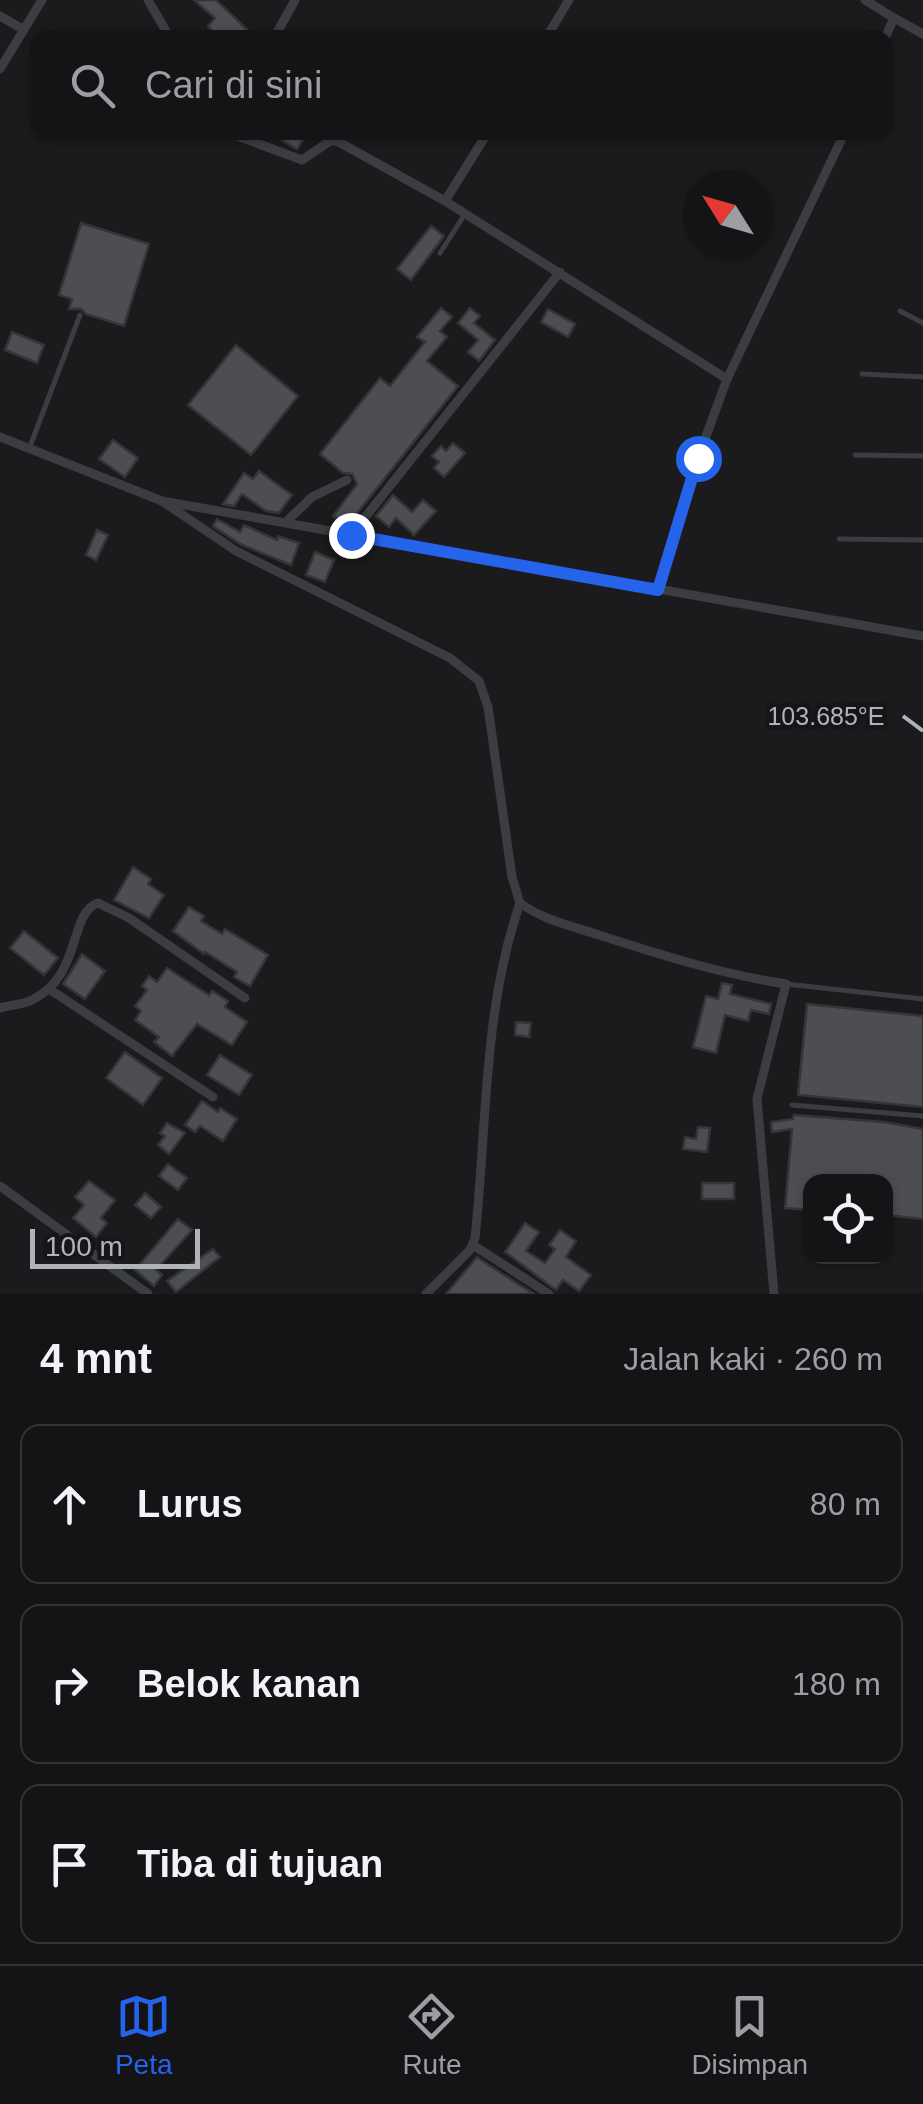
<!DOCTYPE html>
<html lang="id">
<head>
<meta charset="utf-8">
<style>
	:root { --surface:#141416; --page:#1d1d1f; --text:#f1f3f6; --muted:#9d9ea1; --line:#333335; --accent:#2563eb }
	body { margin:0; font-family:Helvetica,sans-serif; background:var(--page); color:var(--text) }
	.controls { position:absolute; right:30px; bottom:30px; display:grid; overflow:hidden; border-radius:20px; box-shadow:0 2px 8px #0004 }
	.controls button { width:90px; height:90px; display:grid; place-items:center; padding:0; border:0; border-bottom:2px solid var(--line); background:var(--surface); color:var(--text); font:50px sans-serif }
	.compass { position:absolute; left:683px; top:170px; width:90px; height:90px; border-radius:50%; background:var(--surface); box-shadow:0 2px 8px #0004; rotate:307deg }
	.scale { position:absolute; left:30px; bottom:25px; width:170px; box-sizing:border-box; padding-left:10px; border:5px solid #afb4bb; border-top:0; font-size:28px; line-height:35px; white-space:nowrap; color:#afb4bb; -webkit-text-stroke:8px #161618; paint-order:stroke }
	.stop { position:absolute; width:30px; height:30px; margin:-22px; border:8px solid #2563eb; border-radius:50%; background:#fff }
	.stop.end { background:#2563eb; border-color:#fff; box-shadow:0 2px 10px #0008 }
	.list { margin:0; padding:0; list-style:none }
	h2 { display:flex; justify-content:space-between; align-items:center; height:130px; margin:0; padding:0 40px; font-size:42px }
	h2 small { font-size:32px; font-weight:400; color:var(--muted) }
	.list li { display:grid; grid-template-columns:65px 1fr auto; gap:30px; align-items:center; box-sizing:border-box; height:160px; margin:0 20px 20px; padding:0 20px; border:2px solid var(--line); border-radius:20px }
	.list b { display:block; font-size:38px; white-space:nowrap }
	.list em { font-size:32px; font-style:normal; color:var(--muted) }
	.icon { flex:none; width:55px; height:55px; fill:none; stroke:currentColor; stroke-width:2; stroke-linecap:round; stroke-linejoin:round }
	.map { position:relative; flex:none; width:923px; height:1294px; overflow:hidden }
	.search { position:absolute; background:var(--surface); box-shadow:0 2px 8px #0004; left:30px; right:30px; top:30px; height:110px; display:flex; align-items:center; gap:25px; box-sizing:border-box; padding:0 35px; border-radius:20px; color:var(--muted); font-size:38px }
	.sheet { height:670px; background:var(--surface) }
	nav { display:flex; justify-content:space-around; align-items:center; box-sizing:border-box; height:140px; border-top:2px solid var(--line); background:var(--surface); font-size:28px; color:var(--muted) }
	nav a { display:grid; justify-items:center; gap:5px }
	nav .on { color:var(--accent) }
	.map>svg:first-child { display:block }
	.building { fill:#4d4e51; stroke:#353538; stroke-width:2.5 }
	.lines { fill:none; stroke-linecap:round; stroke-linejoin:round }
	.lane { stroke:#3c3d41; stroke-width:5 }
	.street { stroke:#3c3d41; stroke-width:9 }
	.route { stroke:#2563eb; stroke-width:12 }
	.ticks { fill:none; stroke:#afb4bb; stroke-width:4 }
	.ticks-label { font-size:25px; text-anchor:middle; fill:#afb4bb; stroke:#161618; stroke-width:9; stroke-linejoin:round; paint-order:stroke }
</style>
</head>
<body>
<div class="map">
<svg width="923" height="1294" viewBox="0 0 923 1294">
	<rect width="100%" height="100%" fill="#1b1b1d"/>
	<g class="building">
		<polygon points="194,0 216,0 256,38 218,38 208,26 215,18"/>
		<polygon points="282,132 308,132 297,149 278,138"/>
		<polygon points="81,223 149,244 124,326 86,314 81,309 69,309 72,299 59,295"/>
		<polygon points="431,226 444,236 411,280 397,269"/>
		<polygon points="441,308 452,317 440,331 447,337 427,361 458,386 347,526 345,525 333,516 357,484 352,474 343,473 320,454 380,378 390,386 425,342 417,337"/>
		<polygon points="470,308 480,316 474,323 495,340 479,361 468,352 478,340 458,323"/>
		<polygon points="548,309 575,324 568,337 541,322"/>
		<polygon points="12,332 44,345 37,363 5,350"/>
		<polygon points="236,345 298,396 251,455 188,405"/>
		<polygon points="113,440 138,458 125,477 99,459"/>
		<polygon points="453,443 465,453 444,477 434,468 439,462 432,456 441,446 446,451"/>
		<polygon points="259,471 292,495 279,513 266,511 242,494 234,506 223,504 244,473 253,479"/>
		<polygon points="393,495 412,512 423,500 436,511 414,535 396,518 389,527 376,516"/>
		<polygon points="217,519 240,532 244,525 277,540 278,536 299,543 291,565 240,544 213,526"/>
		<polygon points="97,530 108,535 96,560 86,555"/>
		<polygon points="315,552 334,560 325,582 306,575"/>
		<polygon points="133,867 151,879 148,884 164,895 149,918 114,900"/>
		<polygon points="189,907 204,916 201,921 222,934 225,929 268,955 250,986 234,977 237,972 205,952 204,954 173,931"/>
		<polygon points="24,931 58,958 44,975 10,948"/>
		<polygon points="82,954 105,971 85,999 63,984"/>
		<polygon points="167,968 209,995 212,991 228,1001 225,1007 247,1022 232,1045 197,1024 172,1056 154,1042 159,1037 135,1020 141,1011 135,1006 147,990 142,986 149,976 157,982"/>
		<polygon points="722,983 732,985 730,994 771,1004 769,1014 751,1010 748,1021 725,1015 716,1053 693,1047 706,996 718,999"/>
		<polygon points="807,1004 923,1016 923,1107 798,1095"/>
		<polygon points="516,1022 531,1023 529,1037 515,1035"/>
		<polygon points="125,1052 162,1078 143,1105 106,1078"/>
		<polygon points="220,1055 252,1075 239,1095 207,1075"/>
		<polygon points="202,1101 218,1112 220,1108 237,1119 223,1141 200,1126 195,1132 185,1125"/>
		<polygon points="794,1115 884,1122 923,1129 923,1219 886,1215 886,1182 810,1182 810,1210 785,1208 792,1129 772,1132 771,1122 793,1119"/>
		<polygon points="167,1123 185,1133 169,1154 158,1145 165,1136 160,1133"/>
		<polygon points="698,1127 710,1128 707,1152 683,1149 685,1137 696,1139"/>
		<polygon points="168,1164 187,1178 178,1190 159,1176"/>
		<polygon points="89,1181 115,1200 101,1218 107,1223 96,1237 73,1218 84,1205 75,1197"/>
		<rect x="702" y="1183" width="32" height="16"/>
		<polygon points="145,1193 161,1207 151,1218 135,1205"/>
		<polygon points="178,1219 192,1230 156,1270 162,1275 154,1286 135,1270"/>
		<polygon points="525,1223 539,1232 526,1251 545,1263 555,1249 549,1245 560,1230 576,1241 566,1257 591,1275 579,1291 563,1280 556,1290 505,1252"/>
		<polygon points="213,1249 220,1257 176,1292 167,1281"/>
		<polygon points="477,1257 504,1275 534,1294 446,1294"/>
	</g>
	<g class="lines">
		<g class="lane">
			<polyline points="440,253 465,214"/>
			<polyline points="900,311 923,323"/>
			<polyline points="862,374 923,377"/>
			<polyline points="29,449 80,315"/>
			<polyline points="855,455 923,456"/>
			<polyline points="839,539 923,540"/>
			<polyline points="786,984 923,999"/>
			<polyline points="792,1105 923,1116"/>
		</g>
		<g class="street">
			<polyline points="148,0 170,38"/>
			<polyline points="865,0 894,18 885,38"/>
			<polyline points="0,16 24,30"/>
			<polyline points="894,18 923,34"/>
			<polyline points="274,38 295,0"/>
			<polyline points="546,38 569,0"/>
			<polyline points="0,69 42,0"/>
			<polyline points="227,132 302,160 330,141 337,141 445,201 727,379"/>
			<polyline points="445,201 488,132"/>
			<polyline points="0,437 162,501 923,636"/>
			<path d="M 162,501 L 236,551 L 450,658 L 479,681 L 488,707 L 512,877 L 520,903 C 543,920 572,926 599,935 C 661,955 721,974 786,984 L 757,1099 L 774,1294"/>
			<polyline points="285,523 312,497 347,480"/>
			<polyline points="351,535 560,272"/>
			<polyline points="659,591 698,458 727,379 845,132"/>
			<polyline points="49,989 213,1097"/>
			<path d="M 0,1008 C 10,1005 22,1005 32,1000 C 83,975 68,913 98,903 L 129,918 L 245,998"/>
			<polyline points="0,1186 148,1294"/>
			<polyline points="473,1245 549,1294"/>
			<path d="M 426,1294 L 470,1250 L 475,1238 C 487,1126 483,1010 520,903"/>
		</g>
	</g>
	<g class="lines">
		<polyline class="route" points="351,535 658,590 698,458"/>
	</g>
	<path class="ticks" d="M 903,716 L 923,731"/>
	<g class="ticks-label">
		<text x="826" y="725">103.685°E</text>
	</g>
</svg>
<div class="controls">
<button><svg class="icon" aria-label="locate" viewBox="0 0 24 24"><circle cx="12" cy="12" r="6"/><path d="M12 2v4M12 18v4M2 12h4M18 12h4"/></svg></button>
</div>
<svg class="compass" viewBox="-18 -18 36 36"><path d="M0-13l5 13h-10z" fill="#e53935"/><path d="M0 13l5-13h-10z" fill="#9d9ea1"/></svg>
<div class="scale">100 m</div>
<div class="stop" style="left:698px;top:458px"></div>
<div class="stop end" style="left:351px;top:535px"></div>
<div class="search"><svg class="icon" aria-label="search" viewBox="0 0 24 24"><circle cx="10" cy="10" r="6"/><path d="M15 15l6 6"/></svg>Cari di sini</div>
</div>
<section class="sheet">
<h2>4 mnt<small>Jalan kaki · 260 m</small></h2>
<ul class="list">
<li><svg class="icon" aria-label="ahead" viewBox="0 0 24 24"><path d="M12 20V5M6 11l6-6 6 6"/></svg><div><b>Lurus</b></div><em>80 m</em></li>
<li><svg class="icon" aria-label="right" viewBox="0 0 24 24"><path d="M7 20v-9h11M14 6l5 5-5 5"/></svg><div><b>Belok kanan</b></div><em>180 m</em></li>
<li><svg class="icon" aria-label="arrive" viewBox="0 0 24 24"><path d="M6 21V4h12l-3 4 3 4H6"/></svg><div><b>Tiba di tujuan</b></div></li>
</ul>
</section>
<nav>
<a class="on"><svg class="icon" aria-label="map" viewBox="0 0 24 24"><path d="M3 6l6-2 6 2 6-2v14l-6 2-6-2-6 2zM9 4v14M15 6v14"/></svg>Peta</a>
<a><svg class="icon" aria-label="directions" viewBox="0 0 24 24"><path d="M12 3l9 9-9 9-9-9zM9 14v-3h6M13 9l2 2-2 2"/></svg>Rute</a>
<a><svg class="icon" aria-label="saved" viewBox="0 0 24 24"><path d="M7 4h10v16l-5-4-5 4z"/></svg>Disimpan</a>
</nav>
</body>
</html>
